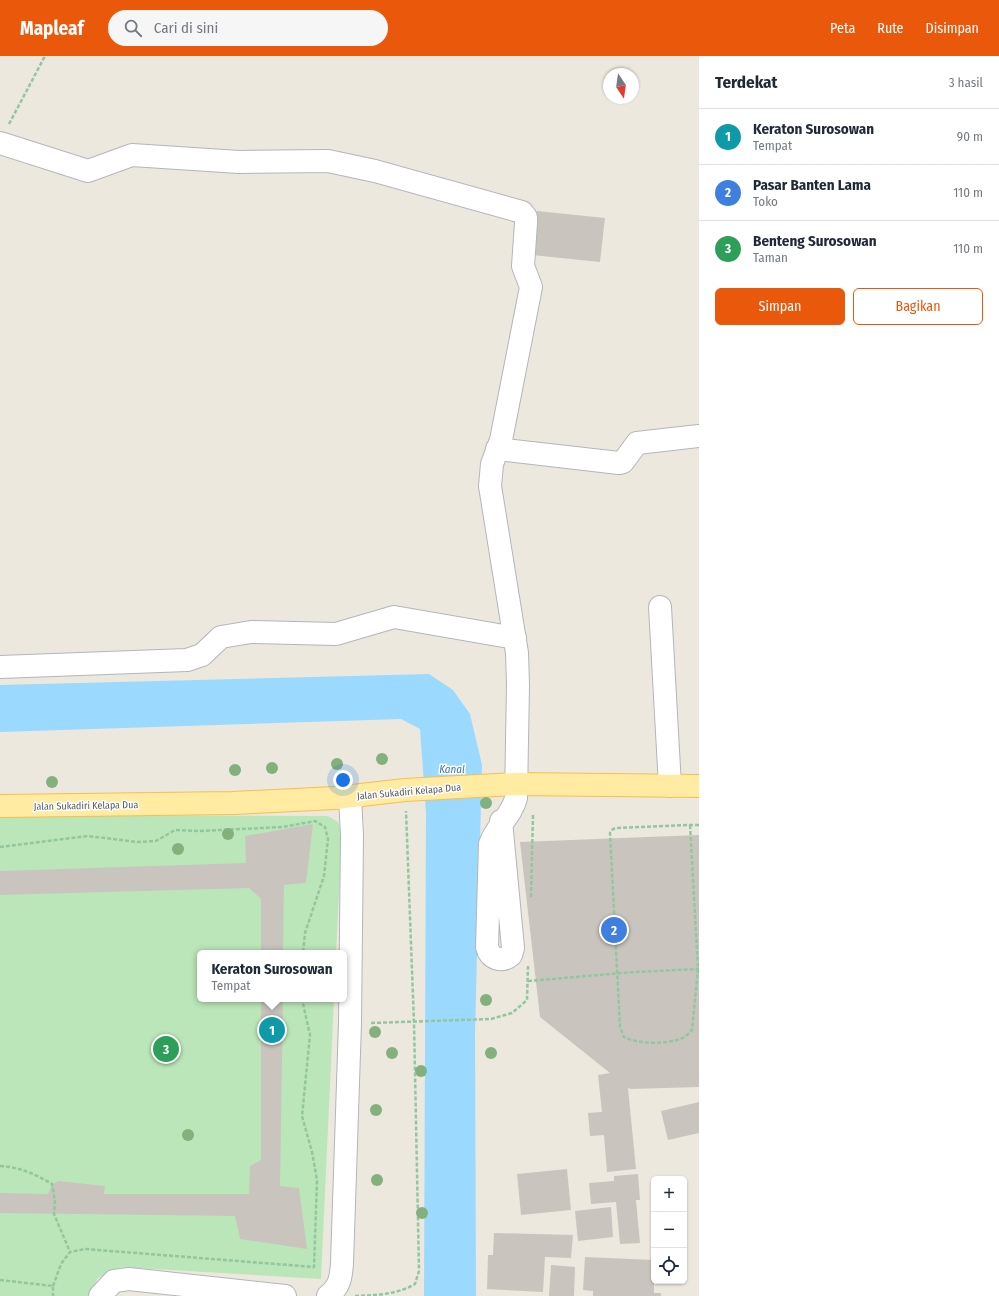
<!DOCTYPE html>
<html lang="id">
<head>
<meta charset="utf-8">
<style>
	:root { --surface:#fff; --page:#f6f6f7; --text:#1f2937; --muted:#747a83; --line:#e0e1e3; --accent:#ea580c }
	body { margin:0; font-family:"Fira Sans Condensed",sans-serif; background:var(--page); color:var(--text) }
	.controls { position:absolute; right:12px; bottom:12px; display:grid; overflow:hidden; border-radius:6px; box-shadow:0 1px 3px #0004 }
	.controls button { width:36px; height:36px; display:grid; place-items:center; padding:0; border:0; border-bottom:1px solid var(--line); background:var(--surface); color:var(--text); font:20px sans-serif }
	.compass { position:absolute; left:603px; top:12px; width:36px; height:36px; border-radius:50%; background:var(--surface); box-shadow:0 1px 3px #0004; rotate:167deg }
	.you { position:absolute; left:343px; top:724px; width:14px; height:14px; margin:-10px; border:3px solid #fff; border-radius:50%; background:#1a73e8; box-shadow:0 0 0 6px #1a73e833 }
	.badge { display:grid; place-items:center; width:26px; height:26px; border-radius:50%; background:var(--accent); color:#fff; font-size:13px; font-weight:700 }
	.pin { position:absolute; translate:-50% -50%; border:2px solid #fff; box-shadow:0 1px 4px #0006 }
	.popup { position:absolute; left:197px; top:894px; width:150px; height:52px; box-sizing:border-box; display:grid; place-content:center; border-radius:6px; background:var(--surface); filter:drop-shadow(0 1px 3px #0005); font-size:13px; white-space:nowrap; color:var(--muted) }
	.popup b { font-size:15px; color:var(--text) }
	.popup::after { content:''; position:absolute; left:50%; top:100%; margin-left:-8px; border:8px solid transparent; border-top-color:var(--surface) }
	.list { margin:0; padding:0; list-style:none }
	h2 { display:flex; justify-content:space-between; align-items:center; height:52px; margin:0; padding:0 16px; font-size:17px }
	h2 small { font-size:13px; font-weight:400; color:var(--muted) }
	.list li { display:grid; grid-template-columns:26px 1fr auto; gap:12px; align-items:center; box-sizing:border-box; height:56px; padding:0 16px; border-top:1px solid var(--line) }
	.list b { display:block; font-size:15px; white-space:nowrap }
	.list p { margin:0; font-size:13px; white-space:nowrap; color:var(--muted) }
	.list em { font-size:13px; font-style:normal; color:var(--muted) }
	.actions { display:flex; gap:8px; padding:12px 16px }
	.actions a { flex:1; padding:9px 0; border:1px solid var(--accent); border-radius:6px; text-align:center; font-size:14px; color:var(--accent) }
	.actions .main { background:var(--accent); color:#fff }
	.icon { flex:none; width:22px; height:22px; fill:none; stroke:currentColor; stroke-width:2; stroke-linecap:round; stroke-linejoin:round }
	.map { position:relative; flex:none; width:699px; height:1240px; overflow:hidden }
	header { display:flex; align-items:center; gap:24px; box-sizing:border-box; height:56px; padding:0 20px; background:var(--accent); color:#fff }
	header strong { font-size:19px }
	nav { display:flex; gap:22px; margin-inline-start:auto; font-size:14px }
	.search { width:280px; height:36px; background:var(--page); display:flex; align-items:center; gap:10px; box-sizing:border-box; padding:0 14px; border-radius:22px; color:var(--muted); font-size:15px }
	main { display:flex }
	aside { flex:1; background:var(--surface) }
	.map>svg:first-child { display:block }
	.green { fill:#bbe6b9 }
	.water { fill:#9cd9ff }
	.building { fill:#c9c5be }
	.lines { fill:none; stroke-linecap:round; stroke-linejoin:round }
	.minor-casing { stroke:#b2b6bb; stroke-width:24 }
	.major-casing { stroke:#f9be4b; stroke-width:24 }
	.path { stroke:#92c79e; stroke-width:2.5; stroke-dasharray:4 2; stroke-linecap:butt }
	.minor { stroke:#fff; stroke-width:22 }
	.major { stroke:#ffeba1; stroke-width:22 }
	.tree { fill:#84b07d }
	.labels { text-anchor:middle; stroke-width:3; stroke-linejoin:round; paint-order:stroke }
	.street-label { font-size:10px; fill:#585c61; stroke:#fff }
	.water-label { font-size:11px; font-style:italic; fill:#357ab6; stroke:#fff }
</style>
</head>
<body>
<header>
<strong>Mapleaf</strong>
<div class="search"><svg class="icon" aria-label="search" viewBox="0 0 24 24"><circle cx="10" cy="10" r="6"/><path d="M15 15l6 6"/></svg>Cari di sini</div>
<nav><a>Peta</a><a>Rute</a><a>Disimpan</a></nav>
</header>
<main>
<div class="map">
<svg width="699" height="1240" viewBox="0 0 699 1240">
	<rect width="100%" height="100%" fill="#ece8de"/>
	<polygon class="green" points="0,759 328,760 338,766 342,776 336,897 200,897 200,943 334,943 321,1223 121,1211 98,1222 89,1240 0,1240"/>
	<polygon class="water" points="429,618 453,634 470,658 482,709 475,977 476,1240 424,1240 426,757 420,673 401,663 0,676 0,629"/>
	<g class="building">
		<polygon points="537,155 605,162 600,206 532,199"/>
		<polygon points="313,768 306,827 284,829 283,897 261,897 261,843 249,832 0,839 0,815 246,807 245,780"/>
		<polygon points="699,779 699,1031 631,1033 628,1032 636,1113 607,1116 604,1079 590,1080 588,1057 602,1056 598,1019 610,1017 540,961 520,786"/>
		<polygon points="261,943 283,943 280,1130 299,1132 307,1193 240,1183 235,1160 0,1157 0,1137 48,1138 52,1128 59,1125 105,1130 104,1138 249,1138 250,1110 261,1104"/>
		<polygon points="699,1046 699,1077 668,1084 661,1055"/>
		<polygon points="567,1113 571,1154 521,1159 517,1118"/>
		<polygon points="638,1118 640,1144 636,1144 640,1187 620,1188 616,1146 591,1148 589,1127 614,1125 614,1120"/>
		<polygon points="611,1151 613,1181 578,1185 575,1155"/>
		<polygon points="494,1177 573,1179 571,1202 545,1201 543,1236 487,1233 488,1199 493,1199"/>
		<polygon points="585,1201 654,1204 654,1237 661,1237 661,1240 593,1240 593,1235 583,1234"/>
		<polygon points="551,1209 575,1211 574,1240 549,1240"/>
	</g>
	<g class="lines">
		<g class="minor-casing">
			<g id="minor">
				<path d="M 0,87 L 88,115 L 132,99 L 239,106 L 328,105 L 375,115 L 522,156 L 526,161 L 526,167 L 523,210 L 531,231 L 501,384 L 492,408 L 490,430 L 517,597 L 518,629 L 516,742 C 512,759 496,771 490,788 L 487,891 C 490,903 502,907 511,899 L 513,892 L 501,765"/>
				<polyline points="497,393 619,407 623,406 637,387 699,380"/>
				<polyline points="660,551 670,730"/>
				<polyline points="0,611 187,604 202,599 221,581 251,576 336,578 394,561 515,582"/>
				<polyline points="100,1240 114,1225 129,1223 285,1240"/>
				<path d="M 328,1240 C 340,1230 341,1222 342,1207 L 350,967 L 352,780 L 350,740"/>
			</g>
		</g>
		<g class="major-casing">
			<polyline id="major" points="0,750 233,747 335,742 405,734 516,728 699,730"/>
		</g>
		<g class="path">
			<polyline points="9,68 45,0"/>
			<path d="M 690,769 L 698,913 L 692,974 C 688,978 683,983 677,984 C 662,988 638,988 624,981 L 620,971 L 610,777 L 613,773 L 617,772 L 690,769 L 699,769"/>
			<polyline points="0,791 88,780 137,786 156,785 175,774 199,775 283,771 315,765 325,771 328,783 324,820 305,877 303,897"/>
			<polyline points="531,841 533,758"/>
			<polyline points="528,925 634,916 699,913"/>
			<polyline points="371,967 491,963 512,957 527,944 528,910"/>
			<path d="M 0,1110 C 20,1111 35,1118 52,1128 L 55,1145 L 54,1158 L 70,1196"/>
			<polyline points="0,1224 53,1230 53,1240"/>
			<polyline points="53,1230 61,1208 70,1196 85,1193 314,1211 317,1124 312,1096 302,1060 310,979 302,943"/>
			<path d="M 355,1240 C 376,1239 396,1239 415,1228 L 419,1215 L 414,967 L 406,755"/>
		</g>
		<use href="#minor" class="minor"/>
		<use href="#major" class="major"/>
	</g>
	<g class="tree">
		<circle cx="382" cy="703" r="6"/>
		<circle cx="337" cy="708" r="6"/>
		<circle cx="272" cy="712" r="6"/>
		<circle cx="235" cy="714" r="6"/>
		<circle cx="52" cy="726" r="6"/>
		<circle cx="486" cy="747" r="6"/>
		<circle cx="228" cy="778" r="6"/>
		<circle cx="178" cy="793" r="6"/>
		<circle cx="486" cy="944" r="6"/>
		<circle cx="375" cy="976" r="6"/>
		<circle cx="392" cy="997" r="6"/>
		<circle cx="491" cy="997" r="6"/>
		<circle cx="421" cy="1015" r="6"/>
		<circle cx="376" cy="1054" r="6"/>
		<circle cx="188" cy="1079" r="6"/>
		<circle cx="377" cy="1124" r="6"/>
		<circle cx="422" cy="1157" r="6"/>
	</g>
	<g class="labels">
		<g class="street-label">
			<text transform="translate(409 735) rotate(-5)" y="4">Jalan Sukadiri Kelapa Dua</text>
			<text transform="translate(86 749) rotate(-1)" y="4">Jalan Sukadiri Kelapa Dua</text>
		</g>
		<g class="water-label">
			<text x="452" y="717">Kanal</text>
		</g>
	</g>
</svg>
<div class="controls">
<button>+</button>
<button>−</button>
<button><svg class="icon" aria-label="locate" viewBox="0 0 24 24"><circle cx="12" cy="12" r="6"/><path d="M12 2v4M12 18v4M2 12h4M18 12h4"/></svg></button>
</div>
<svg class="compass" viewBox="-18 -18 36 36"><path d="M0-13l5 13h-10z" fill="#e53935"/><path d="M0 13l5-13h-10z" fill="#747a83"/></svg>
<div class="you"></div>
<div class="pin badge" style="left:272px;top:974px;background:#0f9aa8">1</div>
<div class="popup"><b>Keraton Surosowan</b>Tempat</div>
<div class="pin badge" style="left:614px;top:874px;background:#3f7fe0">2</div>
<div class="pin badge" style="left:166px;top:993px;background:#2e9e5b">3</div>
</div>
<aside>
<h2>Terdekat<small>3 hasil</small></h2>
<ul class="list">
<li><span class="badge" style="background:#0f9aa8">1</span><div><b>Keraton Surosowan</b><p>Tempat</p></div><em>90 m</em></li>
<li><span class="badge" style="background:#3f7fe0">2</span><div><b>Pasar Banten Lama</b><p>Toko</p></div><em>110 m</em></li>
<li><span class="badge" style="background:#2e9e5b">3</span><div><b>Benteng Surosowan</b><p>Taman</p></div><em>110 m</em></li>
</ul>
<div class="actions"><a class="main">Simpan</a><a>Bagikan</a></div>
</aside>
</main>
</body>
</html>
